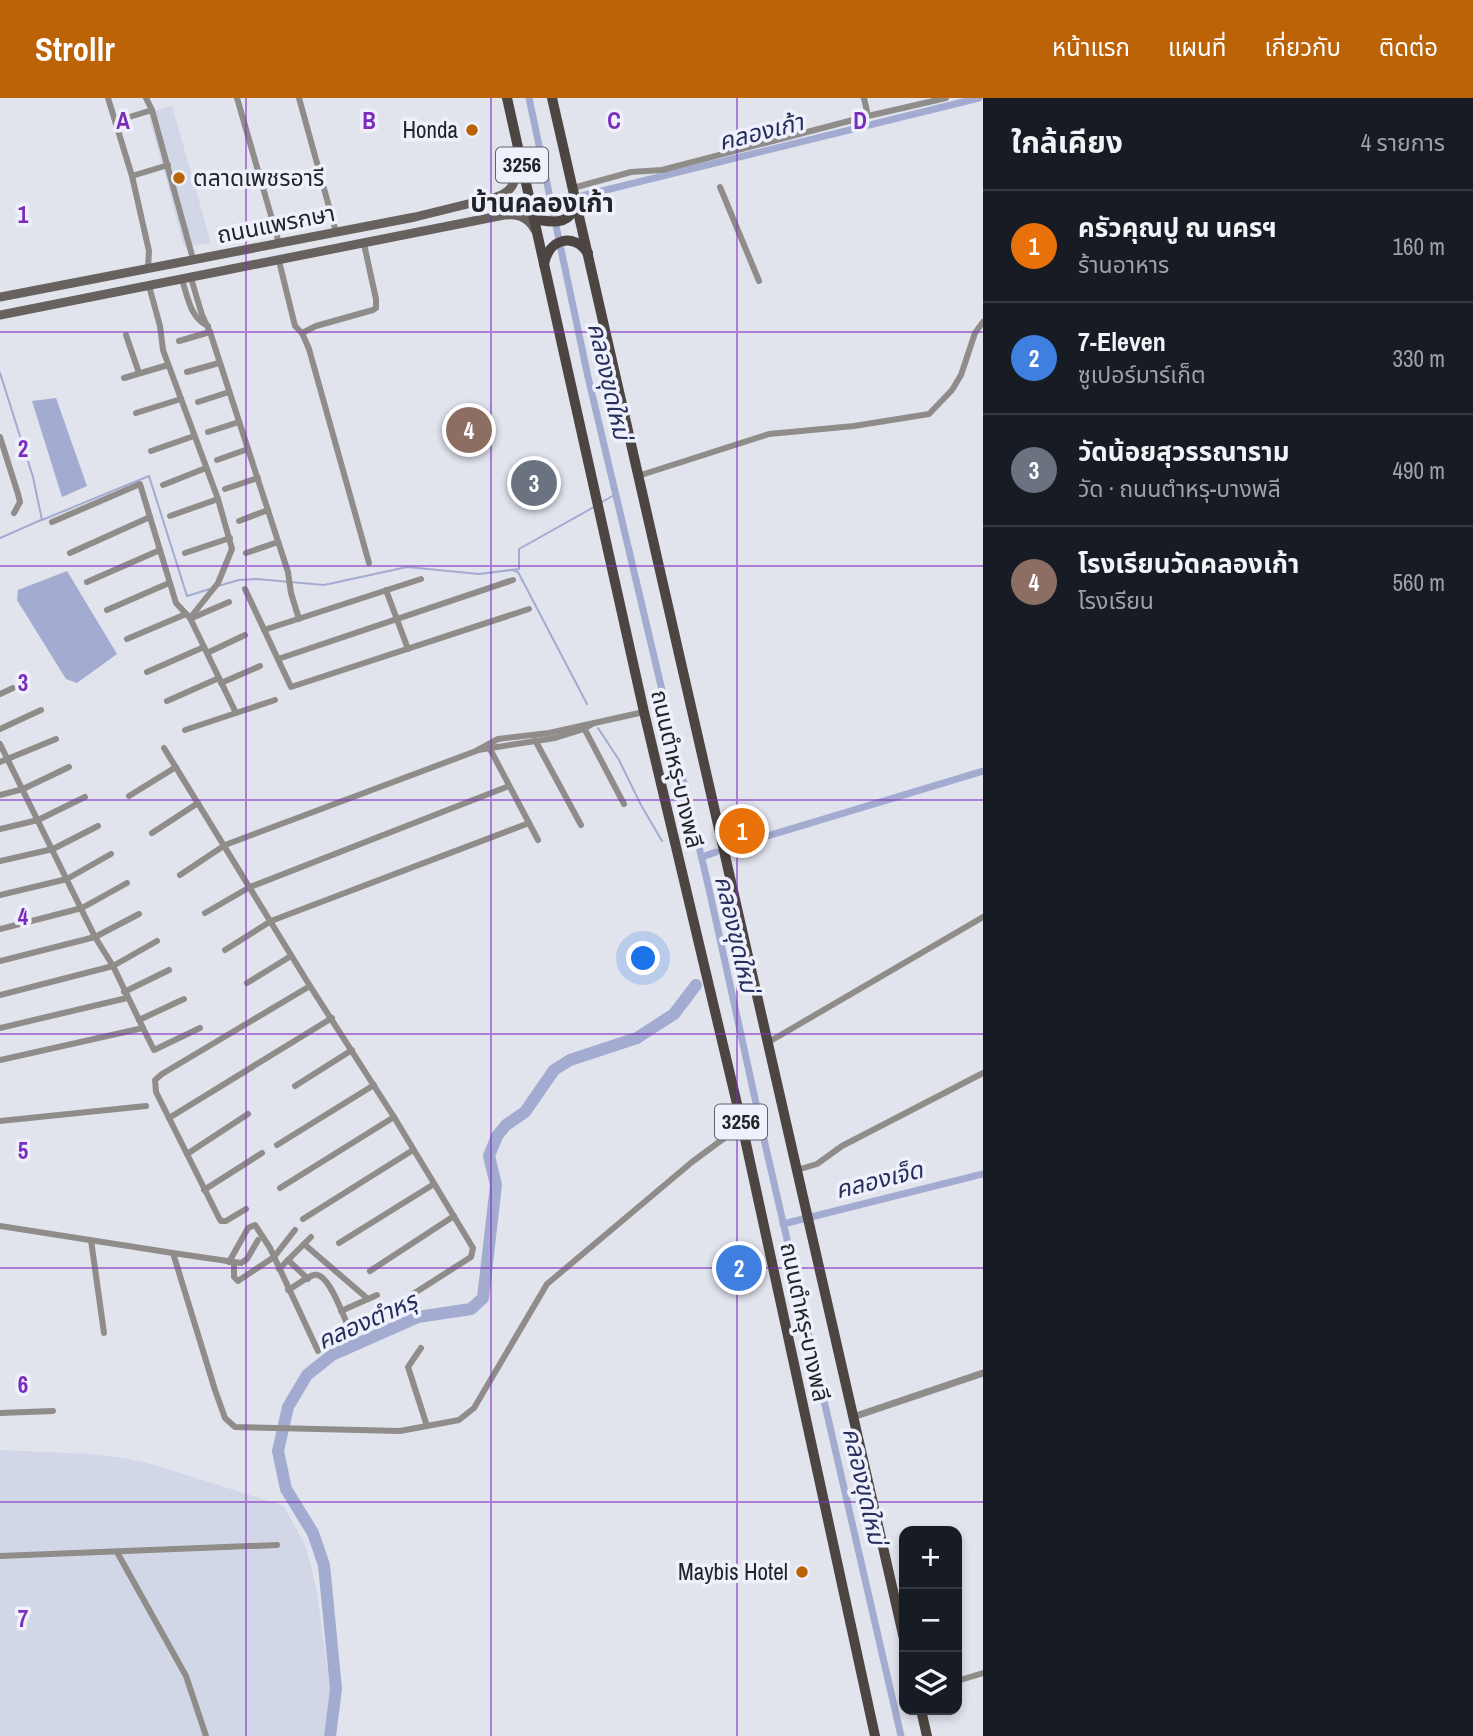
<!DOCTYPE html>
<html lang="th">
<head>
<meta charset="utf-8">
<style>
	:root { --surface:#171b24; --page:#20242c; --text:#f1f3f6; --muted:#9ea1a6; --line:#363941; --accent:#bc6207 }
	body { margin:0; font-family:"Archivo Narrow","Noto Sans Thai",sans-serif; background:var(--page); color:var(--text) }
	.controls { position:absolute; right:21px; bottom:21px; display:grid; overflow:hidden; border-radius:14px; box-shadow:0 4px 10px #0003 }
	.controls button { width:63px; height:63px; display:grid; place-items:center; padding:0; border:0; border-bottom:2px solid var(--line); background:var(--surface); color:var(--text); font:35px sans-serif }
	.you { position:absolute; left:644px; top:861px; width:24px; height:24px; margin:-18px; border:5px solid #fff; border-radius:50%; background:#1a73e8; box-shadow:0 0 0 10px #1a73e833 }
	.badge { display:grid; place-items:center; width:46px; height:46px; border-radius:50%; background:var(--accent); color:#fff; font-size:23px; font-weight:700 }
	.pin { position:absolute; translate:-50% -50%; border:4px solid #fff; box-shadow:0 2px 7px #0006 }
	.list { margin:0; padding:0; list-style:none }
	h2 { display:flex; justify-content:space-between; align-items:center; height:91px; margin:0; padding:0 28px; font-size:30px }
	h2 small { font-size:23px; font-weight:400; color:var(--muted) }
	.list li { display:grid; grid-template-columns:46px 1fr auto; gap:21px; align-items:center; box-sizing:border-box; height:112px; padding:0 28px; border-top:2px solid var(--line) }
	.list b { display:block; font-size:26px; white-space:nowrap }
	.list p { margin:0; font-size:23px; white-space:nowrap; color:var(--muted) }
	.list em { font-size:23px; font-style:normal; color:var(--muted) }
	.icon { flex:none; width:38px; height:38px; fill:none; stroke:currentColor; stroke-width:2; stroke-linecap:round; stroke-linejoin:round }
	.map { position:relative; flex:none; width:983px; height:1638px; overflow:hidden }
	header { display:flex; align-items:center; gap:42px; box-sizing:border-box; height:98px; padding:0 35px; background:var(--accent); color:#fff }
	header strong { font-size:33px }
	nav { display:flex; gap:38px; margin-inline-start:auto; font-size:24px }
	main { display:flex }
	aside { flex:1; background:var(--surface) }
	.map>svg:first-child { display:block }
	.built { fill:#d2d7e8 }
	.water { fill:#a3acd0 }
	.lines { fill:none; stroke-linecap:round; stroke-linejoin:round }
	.stream { stroke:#a3acd0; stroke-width:2 }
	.canal { stroke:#a3acd0; stroke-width:7 }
	.river { stroke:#a3acd0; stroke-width:12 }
	.minor { stroke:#908c89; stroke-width:6 }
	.tertiary { stroke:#908c89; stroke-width:7 }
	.secondary { stroke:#68625e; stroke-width:9 }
	.primary { stroke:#4c4541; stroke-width:10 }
	.grid { fill:none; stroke:#7b2cbf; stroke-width:2; stroke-opacity:0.55 }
	.poi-dot { fill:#bc6207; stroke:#eef1fb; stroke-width:2.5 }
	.labels { text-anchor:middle; stroke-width:7; stroke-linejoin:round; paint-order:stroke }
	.shield { fill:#eef1fb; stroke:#606267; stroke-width:2 }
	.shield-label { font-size:21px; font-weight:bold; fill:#232428 }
	.poi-label { font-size:23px; fill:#232428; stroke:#eef1fb; text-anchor:end }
	.street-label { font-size:23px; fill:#232428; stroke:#eef1fb }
	.water-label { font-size:24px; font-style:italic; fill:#262e5c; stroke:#eef1fb }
	.quarter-label { font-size:26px; font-weight:bold; fill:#232428; stroke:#eef1fb }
	.grid-label { font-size:23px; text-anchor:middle; font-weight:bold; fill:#7b2cbf; stroke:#eef1fb; stroke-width:7; stroke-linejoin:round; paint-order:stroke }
</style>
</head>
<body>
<header>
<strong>Strollr</strong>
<nav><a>หน้าแรก</a><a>แผนที่</a><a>เกี่ยวกับ</a><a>ติดต่อ</a></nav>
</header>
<main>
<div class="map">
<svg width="983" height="1638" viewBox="0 0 983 1638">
	<rect width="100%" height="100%" fill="#e1e3ed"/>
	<g class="built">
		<polygon points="172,8 211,145 184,149 148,15"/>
		<polygon points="0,1352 89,1356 124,1360 155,1367 284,1408 306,1449 317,1494 330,1590 324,1638 0,1638"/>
	</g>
	<g class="water">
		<polygon points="56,300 87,388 62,399 32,303"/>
		<polygon points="67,473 117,556 77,585 66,581 17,502 18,492"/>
	</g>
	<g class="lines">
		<g class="stream">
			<polyline points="0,275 33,379 42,422 149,378 187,498 210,491"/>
			<polyline points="602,404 616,396"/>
			<polyline points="0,440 41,422"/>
			<polyline points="512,472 518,474 587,606"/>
			<polyline points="218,488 239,482 257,481 324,487 407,469 479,476 519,471 519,451 594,409"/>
			<polyline points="598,630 619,662 641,707 662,743"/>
		</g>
		<g class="canal">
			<polyline points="529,0 588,279 709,791 763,1037 901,1638"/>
			<polyline points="553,105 979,0"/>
			<polyline points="731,749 983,673"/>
			<polyline points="702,759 716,754"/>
			<polyline points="783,1126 983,1076"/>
		</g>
		<polyline class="river" points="330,1638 336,1591 324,1467 313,1435 286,1391 278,1353 288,1309 307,1277 332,1257 418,1219 471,1211 483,1200 496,1087 489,1058 497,1038 506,1027 525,1014 554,972 570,962 637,940 674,916 696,887"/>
		<g class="minor">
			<polyline points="108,0 132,78 149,153 148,170"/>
			<polyline points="146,0 152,12 193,161"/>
			<polyline points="237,0 279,145"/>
			<polyline points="299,0 336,134"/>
			<polyline points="864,0 868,18"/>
			<polyline points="123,21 152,12"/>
			<polyline points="132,78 168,67"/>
			<polyline points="720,89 759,183"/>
			<polyline points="573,90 631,74 662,72 868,18 946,0"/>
			<polyline points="364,146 376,201 376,210 373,212 316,228 302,235 309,251 369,465"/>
			<polyline points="279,163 295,228 302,235"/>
			<polyline points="191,180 202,217 210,234 288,474 291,495 299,521"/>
			<path d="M 182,182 C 188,199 190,220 208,228"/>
			<polyline points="149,188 160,228 163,252 218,401 232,451 218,485 190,520"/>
			<polyline points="126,237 139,275"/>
			<polyline points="179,243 210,234"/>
			<polyline points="187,274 219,265"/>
			<polyline points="124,280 168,267"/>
			<polyline points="198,304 229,294"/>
			<polyline points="136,315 181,301"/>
			<polyline points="208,334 239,324"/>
			<polyline points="0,339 18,396 20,404 14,415"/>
			<polyline points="151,353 194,338"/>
			<polyline points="217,362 248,351"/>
			<polyline points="638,378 769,336 854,328 929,316 952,292 961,277 975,235 983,224"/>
			<polyline points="163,387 206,370"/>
			<polyline points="225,391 258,380"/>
			<polyline points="170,418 218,401"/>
			<polyline points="239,423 268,412"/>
			<polyline points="52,424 140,386 176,505 190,520 236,615 185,632"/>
			<polyline points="70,455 150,419"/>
			<polyline points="185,455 230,440"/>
			<polyline points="246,455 278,444"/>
			<polyline points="87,484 160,452"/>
			<polyline points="245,491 291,589 529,511"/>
			<polyline points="386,492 408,551"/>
			<polyline points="107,512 169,485"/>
			<polyline points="192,520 229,504"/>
			<polyline points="264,532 421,481"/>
			<polyline points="127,541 186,516"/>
			<polyline points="207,555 245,537"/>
			<polyline points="278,561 513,482"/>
			<polyline points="147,574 204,549"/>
			<polyline points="221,585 260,568"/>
			<polyline points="0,596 13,590"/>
			<polyline points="167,603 219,580"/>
			<polyline points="236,615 275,602"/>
			<polyline points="583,628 624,706"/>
			<polyline points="0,631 41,612"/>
			<polyline points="535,642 581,727"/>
			<polyline points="0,646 95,839 113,868 143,930 0,962"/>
			<polyline points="164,650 310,888 394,1019 473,1150 471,1159 399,1205"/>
			<polyline points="490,651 538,742"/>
			<polyline points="478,652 555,640 584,631 592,626"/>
			<polyline points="0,664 56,641"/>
			<polyline points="0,697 23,691 69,669"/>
			<polyline points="129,698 176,669"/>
			<polyline points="0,731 38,722 85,699"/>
			<polyline points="152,735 198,705"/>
			<polyline points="0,763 53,751 98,728"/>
			<polyline points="180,777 225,747 476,653 498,641 549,635 644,614"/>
			<polyline points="0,797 67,781 111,756"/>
			<polyline points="205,815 250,789 509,688"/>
			<polyline points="0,831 82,810 127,785"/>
			<polyline points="225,852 271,823 529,725"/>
			<polyline points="0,863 95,839 139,816"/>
			<polyline points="247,885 291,858"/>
			<polyline points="124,894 169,872"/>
			<polyline points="0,897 113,868 157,843"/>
			<polyline points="139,922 184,901"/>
			<polyline points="0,930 127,900"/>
			<polyline points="143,930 154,952 200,930"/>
			<polyline points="767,945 983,819"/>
			<polyline points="295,988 352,952"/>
			<polyline points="169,1020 332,920"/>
			<polyline points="0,1023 146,1008"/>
			<polyline points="277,1047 374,987"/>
			<polyline points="187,1056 248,1016"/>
			<polyline points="797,1072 817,1066 842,1048 983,975"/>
			<polyline points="280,1090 394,1019"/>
			<polyline points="204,1092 262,1055"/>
			<polyline points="246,1111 226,1123 221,1123 219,1120 156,994 155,982 162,976 310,888"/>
			<polyline points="303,1121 413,1052"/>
			<polyline points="0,1128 173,1155 215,1292 225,1320 235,1329 400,1333 459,1322 474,1310 547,1186 692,1064 742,1027"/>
			<polyline points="91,1142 104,1235"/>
			<polyline points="339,1145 434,1086"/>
			<polyline points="304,1146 368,1201"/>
			<polyline points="173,1155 241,1165 247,1161 258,1142"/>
			<polyline points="288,1162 308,1181"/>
			<polyline points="229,1164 248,1130 255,1127 270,1150 318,1253"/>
			<polyline points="234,1164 234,1179 238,1183 274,1159 295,1132"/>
			<polyline points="279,1171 311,1139"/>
			<polyline points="370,1173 454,1118"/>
			<path d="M 288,1192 C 296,1188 306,1179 314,1177 C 328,1173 343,1217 348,1228"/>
			<polyline points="341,1213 377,1197"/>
			<polyline points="421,1250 408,1269 427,1328"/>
			<polyline points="0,1315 53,1313"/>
			<polyline points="117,1454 186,1578 206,1638"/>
			<polyline points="0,1458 277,1447"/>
			<polyline points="957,1583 983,1575"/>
		</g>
		<polyline class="tertiary" points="853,1319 983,1275"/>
		<g class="secondary">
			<path d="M 0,199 L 415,119 L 496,99 C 519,92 516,75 517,54"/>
			<path d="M 0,217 L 499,118 C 515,115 527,117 535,132"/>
		</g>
		<g class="primary">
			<polyline points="507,0 644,614 742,1027 875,1638"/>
			<polyline points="552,0 904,1541"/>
			<path d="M 534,113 L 540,122 C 551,124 566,126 572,114 L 570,100"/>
			<path d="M 544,166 C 549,141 573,134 588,155"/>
			<polyline points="921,1612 927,1638"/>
		</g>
	</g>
	<path class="grid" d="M 246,0 L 246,1638M 491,0 L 491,1638M 737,0 L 737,1638M 0,234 L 983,234M 0,468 L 983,468M 0,702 L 983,702M 0,936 L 983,936M 0,1170 L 983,1170M 0,1404 L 983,1404"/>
	<g class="poi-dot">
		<circle cx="472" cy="32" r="7"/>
		<circle cx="179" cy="80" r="7"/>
		<circle cx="802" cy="1474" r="7"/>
	</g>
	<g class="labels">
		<g class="shield">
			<rect x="496" y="49.5" width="52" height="35" rx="5"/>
			<rect x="715" y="1006.5" width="52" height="35" rx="5"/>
		</g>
		<g class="shield-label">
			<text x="522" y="74">3256</text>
			<text x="741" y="1031">3256</text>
		</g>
		<g class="poi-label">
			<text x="458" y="40">Honda</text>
			<text x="193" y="88" text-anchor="start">ตลาดเพชรอารี</text>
			<text x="788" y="1482">Maybis Hotel</text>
		</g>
		<g class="street-label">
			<text transform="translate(276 126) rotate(-11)" y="8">ถนนแพรกษา</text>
			<text transform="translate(677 671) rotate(77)" y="8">ถนนตำหรุ-บางพลี</text>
			<text transform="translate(805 1224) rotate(78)" y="8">ถนนตำหรุ-บางพลี</text>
		</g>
		<g class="water-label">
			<text transform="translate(761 34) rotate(-14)" y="8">คลองเก้า</text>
			<text transform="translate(609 283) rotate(77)" y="8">คลองขุดใหม่</text>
			<text transform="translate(736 836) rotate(77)" y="8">คลองขุดใหม่</text>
			<text transform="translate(879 1082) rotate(-14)" y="8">คลองเจ็ด</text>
			<text transform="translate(367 1223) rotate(-24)" y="8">คลองตำหรุ</text>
			<text transform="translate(864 1388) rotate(77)" y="8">คลองขุดใหม่</text>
		</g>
		<g class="quarter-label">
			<text x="542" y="114">บ้านคลองเก้า</text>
		</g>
	</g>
	<g class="grid-label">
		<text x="123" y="31">A</text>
		<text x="369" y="31">B</text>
		<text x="614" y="31">C</text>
		<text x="860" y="31">D</text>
		<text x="23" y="125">1</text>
		<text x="23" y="359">2</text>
		<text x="23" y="593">3</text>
		<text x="23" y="827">4</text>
		<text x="23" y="1061">5</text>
		<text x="23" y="1295">6</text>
		<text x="23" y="1529">7</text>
	</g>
</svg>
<div class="controls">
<button>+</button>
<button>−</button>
<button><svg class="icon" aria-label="layers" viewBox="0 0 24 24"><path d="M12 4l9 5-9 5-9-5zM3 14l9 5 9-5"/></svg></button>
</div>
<div class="you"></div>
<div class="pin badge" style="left:742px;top:733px;background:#e8710a">1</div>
<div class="pin badge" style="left:739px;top:1170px;background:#3f7fe0">2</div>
<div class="pin badge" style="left:534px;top:385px;background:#6b7280">3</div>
<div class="pin badge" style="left:469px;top:332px;background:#8d6e63">4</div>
</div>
<aside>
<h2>ใกล้เคียง<small>4 รายการ</small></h2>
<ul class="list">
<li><span class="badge" style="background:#e8710a">1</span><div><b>ครัวคุณปู ณ นครฯ</b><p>ร้านอาหาร</p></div><em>160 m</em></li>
<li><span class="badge" style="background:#3f7fe0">2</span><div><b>7-Eleven</b><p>ซูเปอร์มาร์เก็ต</p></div><em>330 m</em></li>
<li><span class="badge" style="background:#6b7280">3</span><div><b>วัดน้อยสุวรรณาราม</b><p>วัด · ถนนตำหรุ-บางพลี</p></div><em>490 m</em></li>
<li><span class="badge" style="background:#8d6e63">4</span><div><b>โรงเรียนวัดคลองเก้า</b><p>โรงเรียน</p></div><em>560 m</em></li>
</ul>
</aside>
</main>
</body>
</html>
